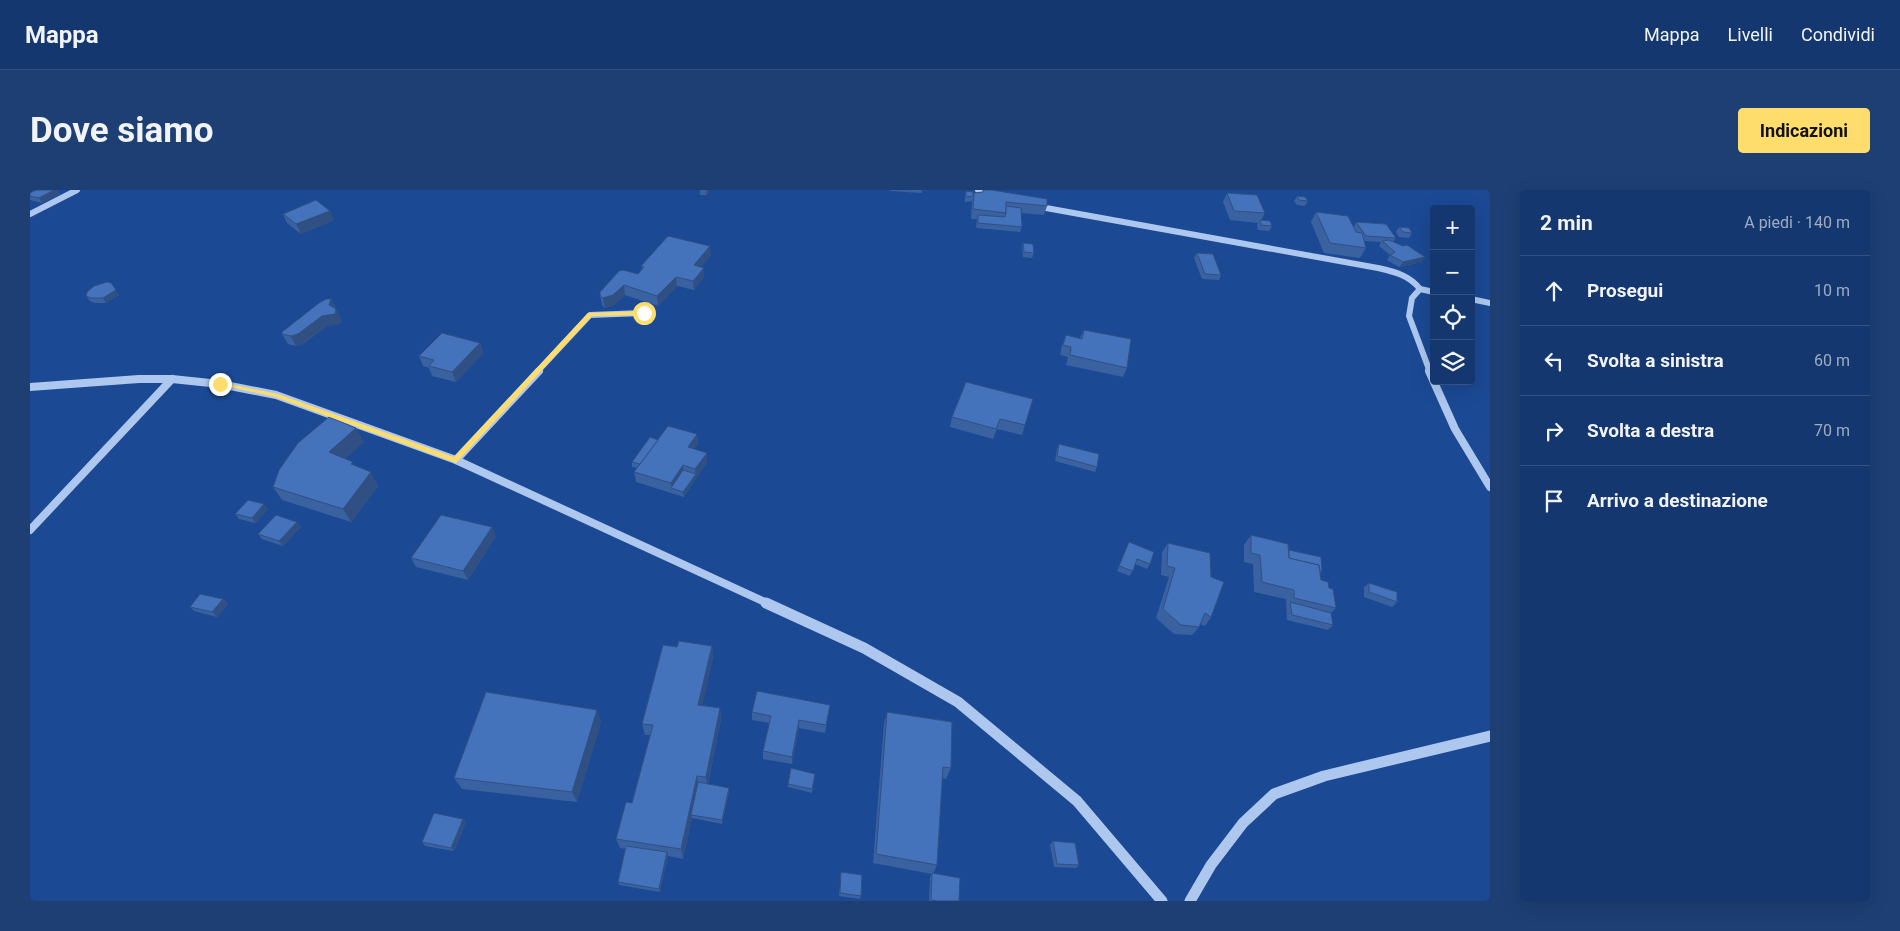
<!DOCTYPE html>
<html lang="it">
<head>
<meta charset="utf-8">
<style>
	:root { --surface:#14376f; --page:#1d3f74; --text:#f1f3f6; --muted:#9dacc3; --line:#335182; --accent:#ffdd6c }
	body { margin:0; font-family:Roboto,sans-serif; background:var(--page); color:var(--text) }
	.controls { position:absolute; right:15px; top:15px; display:grid; overflow:hidden; border-radius:5px; box-shadow:0 5px 20px #0002 }
	.controls button { width:45px; height:45px; display:grid; place-items:center; padding:0; border:0; border-bottom:1px solid var(--line); background:var(--surface); color:var(--text); font:25px sans-serif }
	.stop { position:absolute; width:15px; height:15px; margin:-11px; border:4px solid #ffdd6c; border-radius:50%; background:#fff }
	.stop.end { background:#ffdd6c; border-color:#fff; box-shadow:0 1px 5px #0008 }
	.list { margin:0; padding:0; list-style:none }
	h2 { display:flex; justify-content:space-between; align-items:center; height:65px; margin:0; padding:0 20px; font-size:21px }
	h2 small { font-size:16px; font-weight:400; color:var(--muted) }
	.list li { display:grid; grid-template-columns:32px 1fr auto; gap:15px; align-items:center; box-sizing:border-box; height:70px; padding:0 20px; border-top:1px solid var(--line) }
	.list b { display:block; font-size:19px; white-space:nowrap }
	.list em { font-size:16px; font-style:normal; color:var(--muted) }
	.icon { flex:none; width:28px; height:28px; fill:none; stroke:currentColor; stroke-width:2; stroke-linecap:round; stroke-linejoin:round }
	.map { position:relative; flex:none; width:1460px; height:711px; overflow:hidden; border-radius:5px }
	header { display:flex; align-items:center; gap:30px; box-sizing:border-box; height:70px; padding:0 25px; background:var(--surface); border-bottom:1px solid var(--line) }
	header strong { font-size:24px }
	nav { display:flex; gap:28px; margin-inline-start:auto; font-size:18px }
	.intro { display:flex; align-items:center; justify-content:space-between; box-sizing:border-box; height:120px; padding:0 30px }
	h1 { margin:0; font-size:35px }
	.button { padding:12px 22px; border-radius:5px; background:var(--accent); color:#111; font-size:18px; font-weight:700 }
	main { display:flex; gap:30px; padding:0 30px }
	aside { flex:1; background:var(--surface); border-radius:5px; box-shadow:0 5px 20px #0002 }
	.map>svg:first-child { display:block }
	.lines { fill:none; stroke-linecap:round; stroke-linejoin:round }
	.minor-far2 { stroke:#adc7ef; stroke-width:6 }
	.minor-far1 { stroke:#adc7ef; stroke-width:8 }
	.minor { stroke:#adc7ef; stroke-width:11 }
	.wall { fill:#3a62a1 }
	.shaded-wall { fill:#305083 }
	.building { fill:#4472bb; stroke:#305083 }
	.route { fill:#ffdd6c }
</style>
</head>
<body>
<header>
<strong>Mappa</strong>
<nav><a>Mappa</a><a>Livelli</a><a>Condividi</a></nav>
</header>
<div class="intro"><h1>Dove siamo</h1><a class="button">Indicazioni</a></div>
<main>
<div class="map">
<svg width="1460" height="711" viewBox="0 0 1460 711">
	<rect width="100%" height="100%" fill="#1b4994"/>
	<g class="lines">
		<g class="minor-far2">
			<polyline points="948,0 961,7"/>
			<path d="M 1005,16 L 1348,78 C 1365,82 1379,85 1390,99 L 1382,108 L 1379,126 L 1400,182"/>
			<polyline points="0,24 47,0"/>
			<polyline points="1390,99 1404,102"/>
			<polyline points="1441,109 1460,113"/>
			<polyline points="507,182 560,125 613,123"/>
		</g>
		<g class="minor-far1">
			<polyline points="1399,181 1425,239 1460,297"/>
			<polyline points="0,197 109,189 142,189 190,194 246,205 426,270 739,414"/>
			<polyline points="426,270 509,181"/>
			<polyline points="0,340 142,189"/>
		</g>
		<g class="minor">
			<polyline points="736,413 834,458 928,512 1047,611 1132,711"/>
			<polyline points="1160,711 1181,675 1213,633 1244,604 1294,586 1460,546"/>
		</g>
	</g>
	<g class="wall">
		<polygon points="6,0 27,0 30,4 12,13 0,10 0,3"/>
		<polygon points="670,0 679,0 679,2 676,5 670,5"/>
		<polygon points="860,0 892,0 892,3 860,1"/>
		<polygon points="953,0 1017,16 1014,25 991,23 992,37 990,42 946,38 947,29 941,29 942,11 935,12 935,6 936,1 943,4 953,2"/>
		<polygon points="1197,3 1235,23 1231,30 1242,36 1239,41 1228,40 1227,35 1228,33 1200,30 1193,12"/>
		<polygon points="1267,6 1278,11 1275,16 1267,15 1264,11"/>
		<polygon points="1286,22 1324,37 1326,32 1366,48 1363,52 1392,72 1369,77 1357,70 1360,65 1349,56 1351,52 1334,51 1336,58 1330,68 1294,63 1281,32"/>
		<polygon points="253,24 304,30 271,44 257,33"/>
		<polygon points="1369,37 1382,43 1379,48 1369,47 1366,42"/>
		<polygon points="993,53 1004,63 1002,68 993,67 992,58"/>
		<polygon points="1167,63 1191,85 1189,90 1172,89 1164,68"/>
		<polygon points="681,65 671,77 674,87 664,100 647,96 628,116 595,105 584,115 575,118 572,115 570,105 608,84 612,79 611,76"/>
		<polygon points="81,93 89,105 76,113 65,113 60,111 56,106"/>
		<polygon points="301,109 311,129 310,134 297,136 273,154 266,156 258,154 252,144"/>
		<polygon points="1054,140 1097,178 1093,187 1036,175 1038,167 1030,165 1032,155 1036,145 1050,148"/>
		<polygon points="450,153 453,163 426,192 402,186 399,178 393,176 389,166"/>
		<polygon points="936,192 995,235 992,245 967,239 963,249 920,237 922,227"/>
		<polygon points="667,244 668,254 664,259 677,263 677,272 654,307 606,292 604,282 607,278 602,277 602,272 628,250"/>
		<polygon points="334,252 315,268 325,276 348,296 321,332 252,310 243,297"/>
		<polygon points="1029,254 1067,277 1065,282 1025,271 1027,259"/>
		<polygon points="238,319 225,333 209,329 205,324"/>
		<polygon points="267,332 271,337 253,356 232,349 228,344"/>
		<polygon points="1221,345 1259,360 1292,381 1290,384 1291,390 1299,398 1306,418 1301,423 1303,435 1298,440 1257,430 1256,409 1224,402 1223,374 1214,372 1214,355"/>
		<polygon points="466,346 438,390 386,377 381,368"/>
		<polygon points="1099,352 1120,374 1117,379 1105,374 1100,386 1087,381"/>
		<polygon points="1138,353 1181,427 1175,436 1170,434 1169,437 1162,445 1144,444 1126,428 1139,387 1131,385 1132,362"/>
		<polygon points="1339,393 1367,412 1362,417 1334,407 1334,397"/>
		<polygon points="193,409 198,414 187,427 164,421 160,417"/>
		<polygon points="682,456 683,468 672,515 690,518 691,529 678,594 699,598 699,602 692,634 662,628 653,669 638,666 630,702 589,695 588,692 596,659 590,658 586,649 602,613 620,545 615,545 612,534 647,457"/>
		<polygon points="800,515 795,543 769,538 762,574 733,569 733,561 739,533 722,530 722,522"/>
		<polygon points="857,522 921,578 916,589 912,588 907,675 903,684 929,711 899,711 900,687 902,684 843,673 854,533"/>
		<polygon points="571,532 547,612 432,599 424,588"/>
		<polygon points="785,584 782,603 758,597 758,594"/>
		<polygon points="436,632 424,661 395,656 392,652"/>
		<polygon points="1023,651 1049,675 1046,678 1024,677 1020,655"/>
		<polygon points="811,682 831,706 830,709 809,706"/>
	</g>
	<g class="shaded-wall">
		<polygon points="24,0 27,0 30,4 12,13 9,8"/>
		<polygon points="676,0 679,0 679,2 676,5"/>
		<polygon points="300,21 304,30 271,44 266,34"/>
		<polygon points="680,56 681,65 664,85 664,75"/>
		<polygon points="1395,67 1392,72 1369,77 1373,72"/>
		<polygon points="674,78 674,87 664,100 663,91"/>
		<polygon points="646,87 647,96 628,116 627,106"/>
		<polygon points="594,95 595,105 584,115 575,118 573,108"/>
		<polygon points="86,100 89,105 76,113 73,108"/>
		<polygon points="301,109 311,129 310,134 297,136 273,154 266,156 261,146 292,126 299,115"/>
		<polygon points="450,153 453,163 426,192 422,182"/>
		<polygon points="326,238 334,252 307,276 299,262"/>
		<polygon points="667,244 668,254 659,267 658,257"/>
		<polygon points="677,263 677,272 666,289 665,279"/>
		<polygon points="653,275 654,285 641,298 642,303 641,293"/>
		<polygon points="341,282 348,296 321,332 313,319"/>
		<polygon points="666,284 666,289 654,307 653,302"/>
		<polygon points="234,314 238,319 225,333 222,328"/>
		<polygon points="267,332 271,337 253,356 249,351"/>
		<polygon points="462,337 466,346 438,390 433,381"/>
		<polygon points="193,409 198,414 187,427 182,422"/>
		<polygon points="682,456 683,468 670,527 668,515"/>
		<polygon points="690,518 691,529 677,597 676,587"/>
		<polygon points="567,520 571,532 547,612 542,602"/>
		<polygon points="769,530 769,538 762,574 762,567"/>
		<polygon points="667,586 668,596 661,625 662,628 653,669 651,659"/>
		<polygon points="699,598 699,602 692,634 692,630"/>
		<polygon points="433,629 436,632 424,661 421,658"/>
		<polygon points="637,662 638,666 630,702 629,699"/>
	</g>
	<g class="building">
		<polygon points="6,0 24,0 9,8 0,6 0,3"/>
		<polygon points="953,0 962,0 1017,9 1017,16 976,12 976,23 943,19 944,3 953,2"/>
		<polygon points="936,1 943,2 943,6 936,7"/>
		<polygon points="1197,3 1227,5 1235,23 1204,21"/>
		<polygon points="1267,6 1275,7 1278,11 1269,10"/>
		<polygon points="286,10 300,21 266,34 253,24"/>
		<polygon points="976,16 991,18 992,37 948,33 948,25 975,27 976,23"/>
		<polygon points="1286,22 1318,26 1326,42 1332,43 1336,58 1300,53"/>
		<polygon points="1230,30 1240,31 1242,36 1231,35"/>
		<polygon points="1326,32 1356,34 1366,48 1336,46"/>
		<polygon points="1369,37 1379,38 1382,43 1373,42"/>
		<polygon points="638,46 680,56 664,75 674,78 663,91 646,87 627,106 594,95 583,105 573,108 570,105 570,102 589,81 593,80 608,84 614,77 611,76"/>
		<polygon points="1359,50 1373,56 1377,55 1395,67 1373,72 1360,65 1365,62 1352,51"/>
		<polygon points="993,53 1003,54 1004,63 994,62"/>
		<polygon points="1167,63 1183,64 1191,85 1175,84"/>
		<polygon points="77,92 81,93 86,100 73,108 61,108 56,106 57,102 64,96"/>
		<polygon points="296,109 301,109 299,115 306,119 305,124 292,126 268,144 261,146 252,144 252,142 289,113"/>
		<polygon points="1054,140 1101,149 1097,178 1040,165 1041,157 1033,155 1036,145 1052,149"/>
		<polygon points="412,143 450,153 422,182 399,176 404,170 389,166"/>
		<polygon points="936,192 1003,209 995,235 970,229 966,239 922,227"/>
		<polygon points="299,227 326,238 299,262 323,272 321,274 341,282 313,319 243,297 249,280 268,253"/>
		<polygon points="638,236 667,244 658,257 677,263 665,279 653,275 641,293 604,282"/>
		<polygon points="620,247 628,250 610,274 602,272"/>
		<polygon points="1029,254 1069,264 1067,277 1027,266"/>
		<polygon points="653,280 666,284 653,302 641,298"/>
		<polygon points="218,310 234,314 222,328 205,324"/>
		<polygon points="246,325 267,332 249,351 228,344"/>
		<polygon points="411,325 462,337 433,381 381,368"/>
		<polygon points="1221,345 1258,354 1259,368 1289,375 1291,390 1298,392 1299,398 1303,399 1306,418 1264,408 1264,400 1232,392 1230,365 1221,363"/>
		<polygon points="1099,352 1124,362 1120,374 1107,369 1103,381 1089,376"/>
		<polygon points="1138,353 1180,363 1181,387 1194,392 1181,427 1175,423 1169,437 1151,435 1133,419 1145,378 1137,376"/>
		<polygon points="1259,360 1291,367 1292,381 1290,381 1289,375 1259,368"/>
		<polygon points="1339,393 1367,402 1367,412 1339,402"/>
		<polygon points="170,404 193,409 182,422 160,417"/>
		<polygon points="1260,412 1301,423 1303,435 1262,425"/>
		<polygon points="649,451 682,456 668,515 690,518 676,587 667,586 651,659 586,649 596,612 602,613 623,535 612,534 633,455 647,457"/>
		<polygon points="727,501 800,515 796,535 769,530 762,567 733,561 741,526 722,522"/>
		<polygon points="456,502 567,520 542,602 424,588"/>
		<polygon points="857,522 922,532 921,578 913,577 907,675 846,664"/>
		<polygon points="761,578 785,584 782,599 758,594"/>
		<polygon points="668,592 699,598 692,630 661,625"/>
		<polygon points="404,623 433,629 421,658 392,652"/>
		<polygon points="1023,651 1045,653 1049,675 1027,674"/>
		<polygon points="596,656 637,662 629,699 588,692"/>
		<polygon points="811,682 832,685 831,706 810,703"/>
		<polygon points="902,683 930,688 929,711 908,711 901,710"/>
	</g>
	<polygon class="route" points="614,121 616,122 616,125 562,126 426,273 245,207 186,194 190,192 248,204 424,267 558,123"/>
</svg>
<div class="controls">
<button>+</button>
<button>−</button>
<button><svg class="icon" aria-label="locate" viewBox="0 0 24 24"><circle cx="12" cy="12" r="6"/><path d="M12 2v4M12 18v4M2 12h4M18 12h4"/></svg></button>
<button><svg class="icon" aria-label="layers" viewBox="0 0 24 24"><path d="M12 4l9 5-9 5-9-5zM3 14l9 5 9-5"/></svg></button>
</div>
<div class="stop" style="left:614px;top:123px"></div>
<div class="stop end" style="left:190px;top:194px"></div>
</div>
<aside>
<h2>2 min<small>A piedi · 140 m</small></h2>
<ul class="list">
<li><svg class="icon" aria-label="ahead" viewBox="0 0 24 24"><path d="M12 20V5M6 11l6-6 6 6"/></svg><div><b>Prosegui</b></div><em>10 m</em></li>
<li><svg class="icon" aria-label="left" viewBox="0 0 24 24"><path d="M17 20v-9H6M10 6l-5 5 5 5"/></svg><div><b>Svolta a sinistra</b></div><em>60 m</em></li>
<li><svg class="icon" aria-label="right" viewBox="0 0 24 24"><path d="M7 20v-9h11M14 6l5 5-5 5"/></svg><div><b>Svolta a destra</b></div><em>70 m</em></li>
<li><svg class="icon" aria-label="arrive" viewBox="0 0 24 24"><path d="M6 21V4h12l-3 4 3 4H6"/></svg><div><b>Arrivo a destinazione</b></div></li>
</ul>
</aside>
</main>
</body>
</html>
